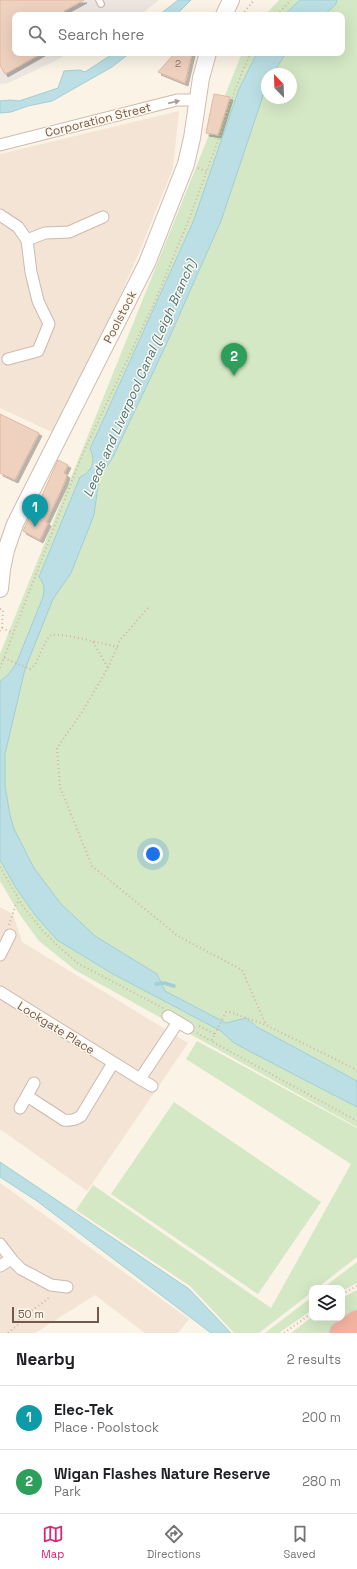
<!DOCTYPE html>
<html lang="en">
<head>
<meta charset="utf-8">
<style>
	:root { --surface:#fff; --page:#f2f2f2; --text:#202124; --muted:#757577; --line:#e0e0e0; --accent:#db2777 }
	body { margin:0; font-family:"Space Grotesk",sans-serif; background:var(--page); color:var(--text) }
	.controls { position:absolute; right:12px; bottom:12px; display:grid; overflow:hidden; border-radius:8px; box-shadow:0 4px 16px #0002 }
	.controls button { width:36px; height:36px; display:grid; place-items:center; padding:0; border:0; border-bottom:1px solid var(--line); background:var(--surface); color:var(--text); font:20px sans-serif }
	.compass { position:absolute; left:261px; top:68px; width:36px; height:36px; border-radius:50%; background:var(--surface); box-shadow:0 4px 16px #0002; rotate:337deg }
	.scale { position:absolute; left:12px; bottom:10px; width:87px; box-sizing:border-box; padding-left:4px; border:2px solid #73594c; border-top:0; font-size:11px; line-height:14px; white-space:nowrap; color:#73594c; -webkit-text-stroke:3px #fef7ec; paint-order:stroke }
	.you { position:absolute; left:153px; top:854px; width:14px; height:14px; margin:-10px; border:3px solid #fff; border-radius:50%; background:#1a73e8; box-shadow:0 0 0 6px #1a73e833 }
	.badge { display:grid; place-items:center; width:26px; height:26px; border-radius:50%; background:var(--accent); color:#fff; font-size:13px; font-weight:700 }
	.pin { position:absolute; translate:-50% -33px; filter:drop-shadow(0 1px 2px #0008) }
	.pin::after { content:''; position:absolute; top:21px; width:14px; height:12px; background:inherit; clip-path:polygon(0 0,100% 0,50% 100%) }
	.list { margin:0; padding:0; list-style:none }
	h2 { display:flex; justify-content:space-between; align-items:center; height:52px; margin:0; padding:0 16px; font-size:17px }
	h2 small { font-size:13px; font-weight:400; color:var(--muted) }
	.list li { display:grid; grid-template-columns:26px 1fr auto; gap:12px; align-items:center; box-sizing:border-box; height:64px; padding:0 16px; border-top:1px solid var(--line) }
	.list b { display:block; font-size:15px; white-space:nowrap }
	.list p { margin:0; font-size:13px; white-space:nowrap; color:var(--muted) }
	.list em { font-size:13px; font-style:normal; color:var(--muted) }
	.icon { flex:none; width:22px; height:22px; fill:none; stroke:currentColor; stroke-width:2; stroke-linecap:round; stroke-linejoin:round }
	.map { position:relative; flex:none; width:357px; height:1333px; overflow:hidden }
	.search { position:absolute; background:var(--surface); box-shadow:0 4px 16px #0002; left:12px; right:12px; top:12px; height:44px; display:flex; align-items:center; gap:10px; box-sizing:border-box; padding:0 14px; border-radius:8px; color:var(--muted); font-size:15px }
	.sheet { height:180px; background:var(--surface) }
	nav { display:flex; justify-content:space-around; align-items:center; box-sizing:border-box; height:56px; border-top:1px solid var(--line); background:var(--surface); font-size:11px; color:var(--muted) }
	nav a { display:grid; justify-items:center; gap:2px }
	nav .on { color:var(--accent) }
	.map>svg:first-child { display:block }
	.residential { fill:#f3e4d5 }
	.industrial { fill:#ece5e0 }
	.green { fill:#d4e8c5; fill-rule:evenodd }
	.water { fill:#bbdfe4; stroke:#a2ced5 }
	.lines { fill:none; stroke-linecap:round; stroke-linejoin:round }
	.stream { stroke:#a2ced5; stroke-width:3.5 }
	.building { fill:#efd1bf; stroke:#e1b8a0; filter:url(#shadow) }
	.lane-casing { stroke:#cdbaad; stroke-width:8 }
	.street-casing { stroke:#cdbaad; stroke-width:13 }
	.secondary-casing { stroke:#d1bcad; stroke-width:18 }
	.highway-casing { stroke:#d8d1cd; stroke-width:23 }
	.path { stroke:#d4b4a2; stroke-width:2; stroke-dasharray:1 3; stroke-linecap:butt }
	.lane { stroke:#fff; stroke-width:5.5 }
	.street { stroke:#fff; stroke-width:11 }
	.secondary { stroke:#fff; stroke-width:16 }
	.highway { stroke:#f2b4a0; stroke-width:21 }
	.oneway { fill:#ab9b94 }
	.labels { text-anchor:middle; stroke-width:3; stroke-linejoin:round; paint-order:stroke }
	.number-label { font-size:10px; fill:#927769 }
	.street-label { font-size:12px; fill:#73594c; stroke:#fef7ec }
	.water-label { font-size:13px; font-style:italic; fill:#43767f; stroke:#fef7ec }
</style>
</head>
<body>
<div class="map">
<svg width="357" height="1333" viewBox="0 0 357 1333">
	<defs>
		<filter id="shadow"><feDropShadow dx="3" dy="3" stdDeviation="0" flood-color="#0004"/></filter>
	</defs>
	<rect width="100%" height="100%" fill="#fbf3e6"/>
	<g class="residential">
		<polygon points="179,111 173,168 141,248 108,323 52,432 0,408 0,154"/>
		<polygon points="0,907 13,914 22,942 188,1043 87,1191 0,1129"/>
		<polygon points="0,1183 189,1319 178,1333 145,1333 95,1295 35,1333 0,1333"/>
	</g>
	<polygon class="industrial" points="0,0 159,0 140,15 15,15 15,53 69,53 55,61 8,83 0,84"/>
	<g class="green">
		<path d="M 279,0 L 357,0 L 357,1127 L 75,970 L 39,941 L 20,915 L 0,881 L 0,654 L 242,53 L 342,53 L 342,15 L 265,15 ZM 267,74 L 291,74 L 291,98 L 267,98 Z"/>
		<polygon points="197,1041 357,1128 357,1257 317,1288 312,1288 312,1292 259,1333 234,1333 190,1286 76,1210 93,1185 271,1308 351,1164 186,1059"/>
		<polygon points="174,1102 321,1202 258,1294 111,1194"/>
		<polygon points="357,1262 357,1283 342,1291 342,1288 323,1288"/>
		<polygon points="357,1290 357,1313 328,1333 291,1333 312,1317 342,1318 342,1298"/>
		<polygon points="312,1297 312,1310 279,1333 265,1333"/>
	</g>
	<g class="water">
		<polygon points="178,0 191,0 176,15 159,15"/>
		<polygon points="300,0 337,0 336,4 324,15 284,15"/>
		<polygon points="114,53 130,53 112,67 52,101 28,106 11,112 0,113 0,101 10,100 19,101 58,88 64,71 80,70 85,72"/>
		<path d="M 257,53 L 286,53 L 273,74 L 267,74 L 267,84 L 221,221 L 166,345 L 113,457 L 99,479 L 94,515 L 71,573 L 53,599 L 25,669 L 5,754 L 5,786 L 10,815 L 14,829 L 34,868 L 61,904 L 95,936 L 157,974 L 165,991 L 226,1023 L 246,1018 L 257,1027 L 357,1081 L 357,1107 L 247,1050 L 233,1042 L 221,1031 L 113,974 L 57,940 L 35,915 L 16,888 L 0,860 L 0,681 L 8,675 L 16,664 L 43,597 C 45,588 44,584 39,577 L 80,477 C 92,472 96,461 90,449 L 193,222 L 239,89 Z"/>
		<polygon points="0,1162 189,1289 231,1333 211,1333 37,1201 0,1177"/>
	</g>
	<g class="lines">
		<polyline class="stream" points="156,984 164,983 174,986"/>
	</g>
	<g class="building">
		<polygon points="0,0 84,0 64,11 67,15 15,15 15,53 42,53 5,74 0,65"/>
		<polygon points="175,53 192,53 185,83 158,72"/>
		<polygon points="214,94 230,97 218,135 206,133"/>
		<polygon points="0,414 39,433 15,480 0,473"/>
		<polygon points="58,460 68,465 64,473 67,475 64,484 46,522 48,523 40,540 23,531 34,508 36,509"/>
	</g>
	<g class="lines">
		<g class="lane-casing">
			<polyline id="lane" points="99,0 101,4"/>
		</g>
		<g class="street-casing">
			<g id="street">
				<polyline points="0,145 177,100 197,100"/>
				<polyline points="0,215 18,227 27,240 31,272 38,301 49,324 38,351 8,359"/>
				<polyline points="27,240 45,233 69,232 103,217"/>
				<polyline points="0,955 10,935"/>
				<polyline points="0,992 140,1079 178,1022"/>
				<polyline points="168,1016 188,1028"/>
				<polyline points="140,1079 152,1086"/>
				<path d="M 27,1096 L 64,1120 C 71,1121 75,1120 81,1116 L 113,1063"/>
				<polyline points="20,1108 34,1083"/>
				<polyline points="0,1244 13,1261 21,1269 51,1285 67,1287"/>
				<polyline points="0,1266 11,1259"/>
			</g>
		</g>
		<g class="secondary-casing">
			<g id="secondary">
				<polyline points="224,15 231,0"/>
				<polyline points="0,589 2,569 6,550 15,524 147,263 186,164 192,138 201,78 208,53"/>
			</g>
		</g>
		<g class="highway-casing">
			<polyline id="highway" points="340,1333 357,1321"/>
		</g>
		<g class="path">
			<polyline points="242,15 254,0"/>
			<polyline points="277,15 291,0"/>
			<polyline points="198,168 206,171"/>
			<polyline points="148,608 120,640 108,668 82,712 57,748 60,787 92,866 178,936 242,970 266,1025"/>
			<polyline points="0,609 3,610 2,628 0,631"/>
			<polyline points="2,628 13,633"/>
			<polyline points="93,642 108,668"/>
			<path d="M 4,658 L 30,669 L 35,665 L 47,639 C 49,637 49,636 52,635 C 64,633 104,644 118,647"/>
			<polyline points="0,668 80,460 155,301 188,222 218,141 229,106 243,70 251,53"/>
			<polyline points="0,867 24,908 43,931 60,948 79,964 163,1008"/>
			<polyline points="9,925 16,904 19,901"/>
			<polyline points="199,1026 215,1034 211,1041 357,1121"/>
			<polyline points="197,1033 211,1041"/>
			<polyline points="215,1034 226,1012 230,1012 266,1025 357,1070"/>
			<polyline points="342,1294 357,1286"/>
			<polyline points="8,1333 20,1323 18,1320 48,1299 49,1295"/>
			<polyline points="284,1333 312,1313"/>
		</g>
		<use href="#lane" class="lane"/>
		<use href="#street" class="street"/>
		<use href="#secondary" class="secondary"/>
		<use href="#highway" class="highway"/>
	</g>
	<defs><path id="oneway-solid" d="M-6-.8H1V-3.2L6.5 0L1 3.2V.8H-6Z"/></defs>
	<use class="oneway" href="#oneway-solid" transform="translate(174 102) rotate(-13)"/>
	<g class="labels">
		<g class="number-label">
			<text x="178" y="67">2</text>
		</g>
		<g class="street-label">
			<text transform="translate(98 120) rotate(-14)" y="4">Corporation Street</text>
			<text transform="translate(120 317) rotate(-63)" y="4">Poolstock</text>
			<text transform="translate(56 1028) rotate(32)" y="4">Lockgate Place</text>
		</g>
		<g class="water-label">
			<text transform="translate(139 378) rotate(-66)" y="5">Leeds and Liverpool Canal (Leigh Branch)</text>
		</g>
	</g>
</svg>
<div class="controls">
<button><svg class="icon" aria-label="layers" viewBox="0 0 24 24"><path d="M12 4l9 5-9 5-9-5zM3 14l9 5 9-5"/></svg></button>
</div>
<svg class="compass" viewBox="-18 -18 36 36"><path d="M0-13l5 13h-10z" fill="#e53935"/><path d="M0 13l5-13h-10z" fill="#757577"/></svg>
<div class="scale">50 m</div>
<div class="you"></div>
<div class="pin badge" style="left:35px;top:527px;background:#0f9aa8">1</div>
<div class="pin badge" style="left:234px;top:376px;background:#2e9e5b">2</div>
<div class="search"><svg class="icon" aria-label="search" viewBox="0 0 24 24"><circle cx="10" cy="10" r="6"/><path d="M15 15l6 6"/></svg>Search here</div>
</div>
<section class="sheet">
<h2>Nearby<small>2 results</small></h2>
<ul class="list">
<li><span class="badge" style="background:#0f9aa8">1</span><div><b>Elec-Tek</b><p>Place · Poolstock</p></div><em>200 m</em></li>
<li><span class="badge" style="background:#2e9e5b">2</span><div><b>Wigan Flashes Nature Reserve</b><p>Park</p></div><em>280 m</em></li>
</ul>
</section>
<nav>
<a class="on"><svg class="icon" aria-label="map" viewBox="0 0 24 24"><path d="M3 6l6-2 6 2 6-2v14l-6 2-6-2-6 2zM9 4v14M15 6v14"/></svg>Map</a>
<a><svg class="icon" aria-label="directions" viewBox="0 0 24 24"><path d="M12 3l9 9-9 9-9-9zM9 14v-3h6M13 9l2 2-2 2"/></svg>Directions</a>
<a><svg class="icon" aria-label="saved" viewBox="0 0 24 24"><path d="M7 4h10v16l-5-4-5 4z"/></svg>Saved</a>
</nav>
</body>
</html>
